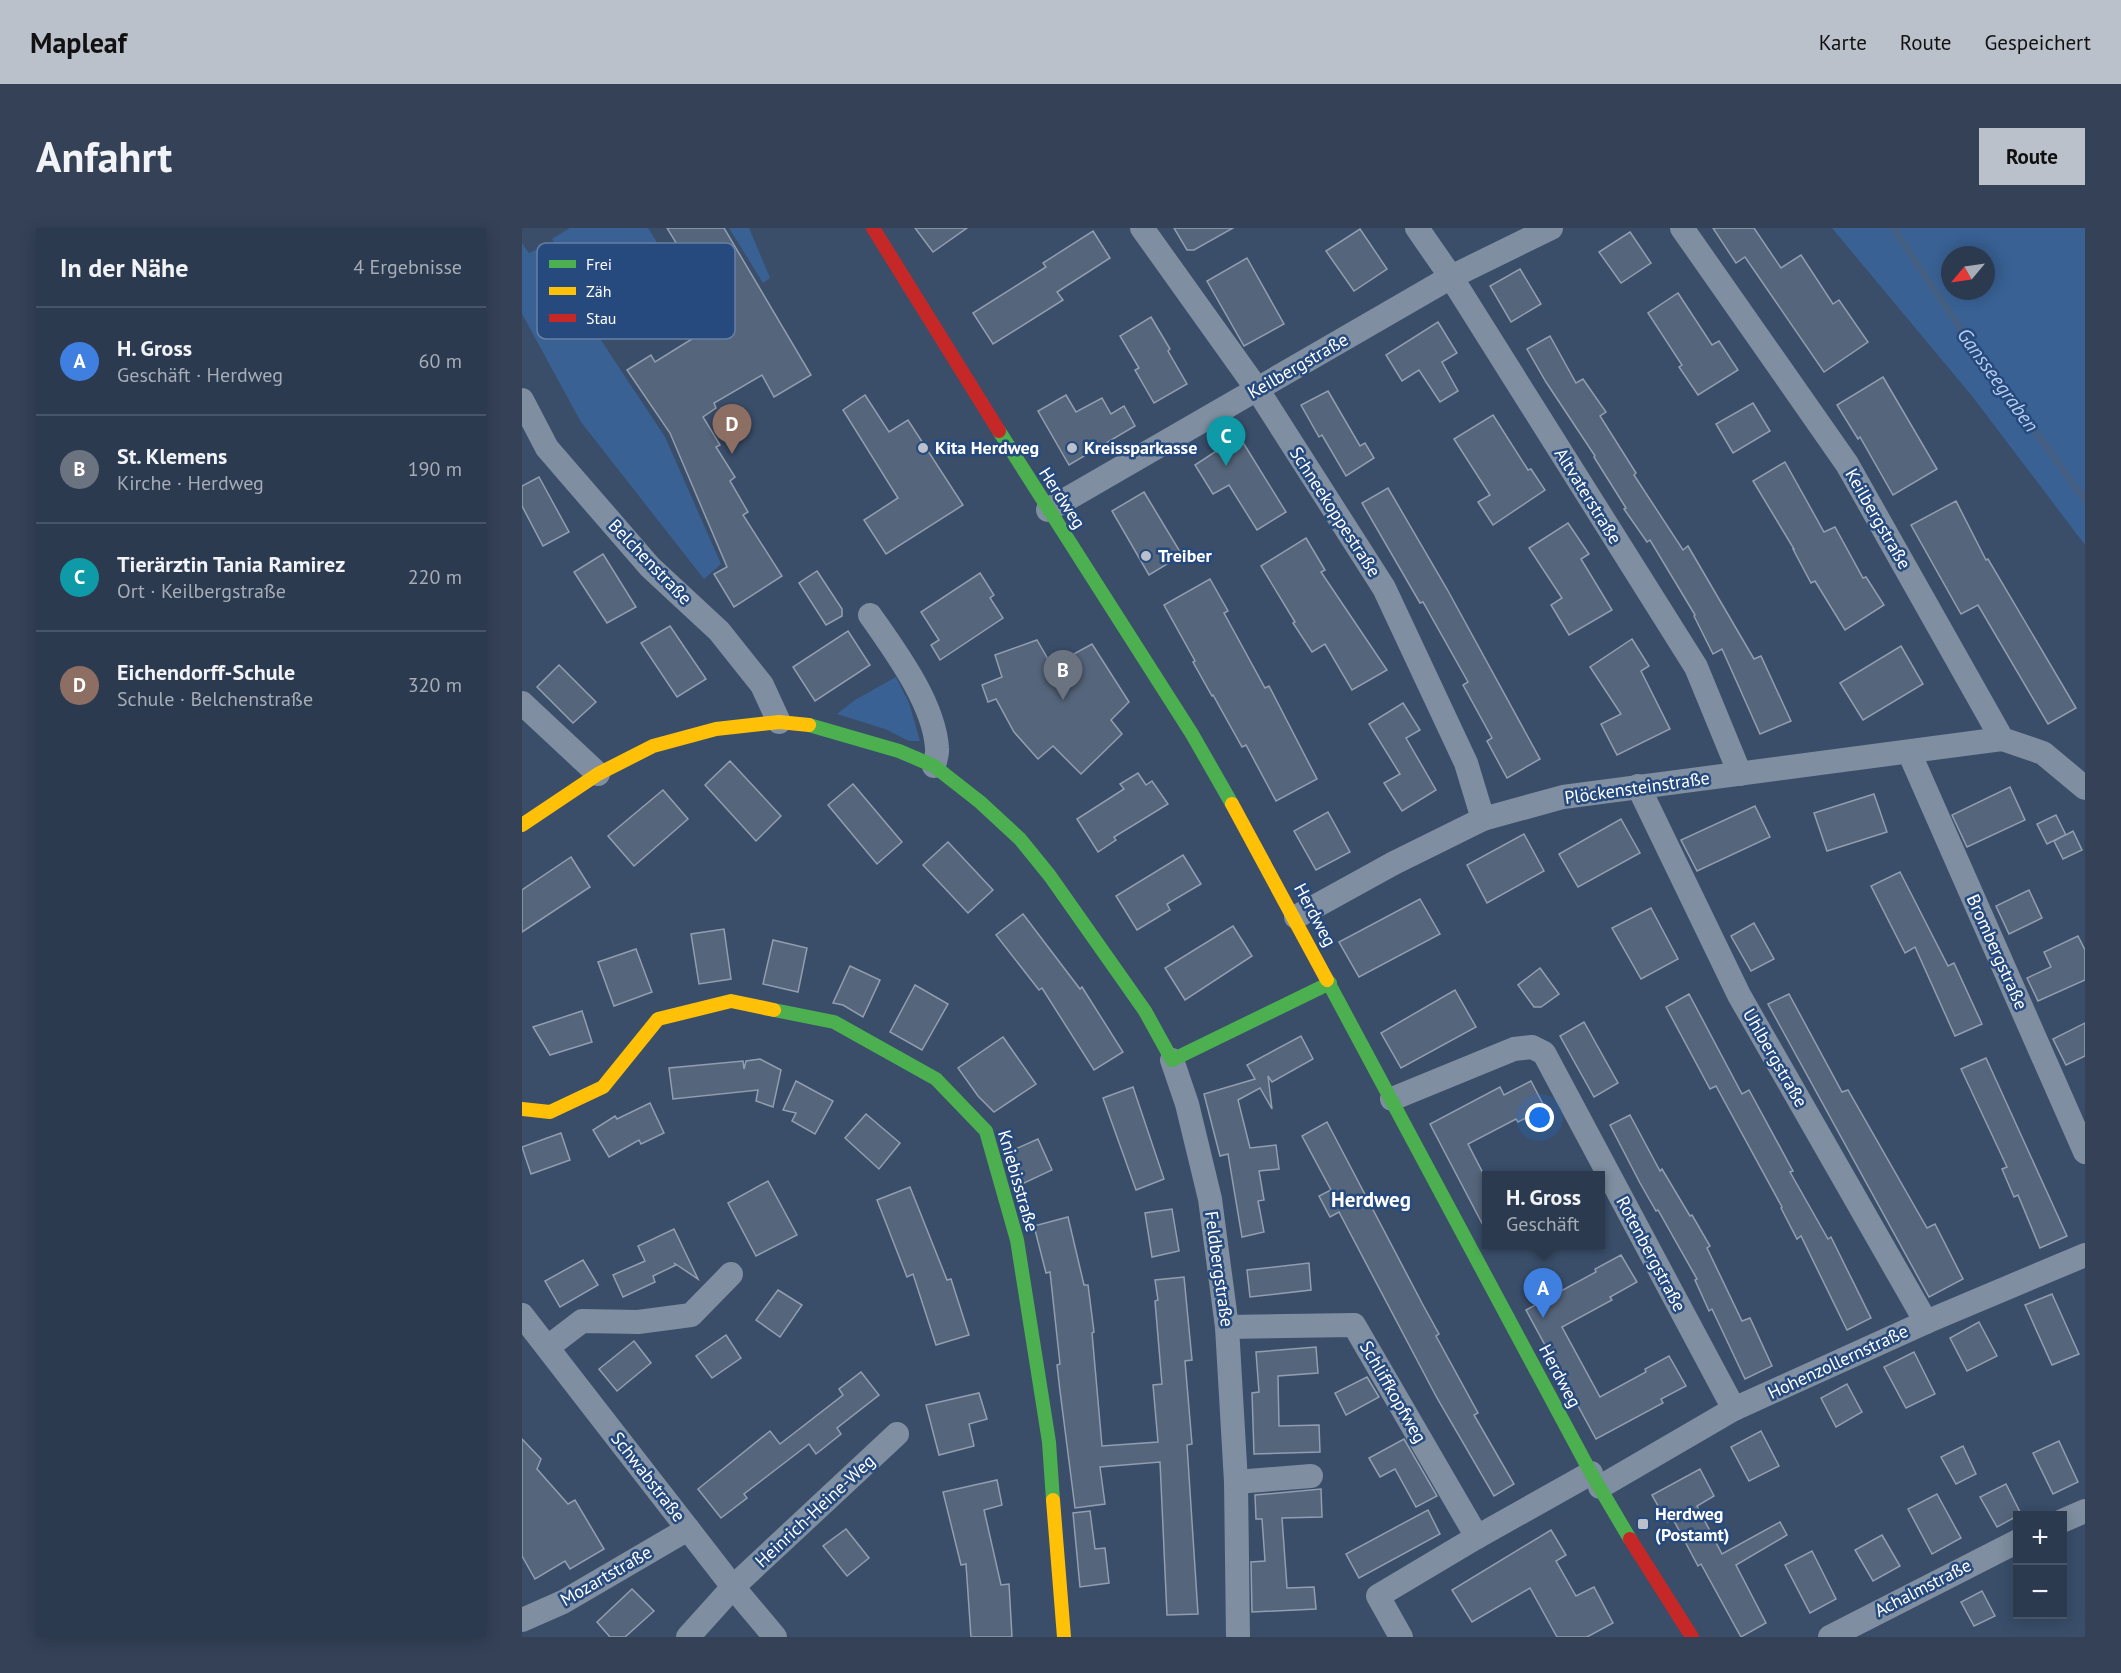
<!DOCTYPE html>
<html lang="de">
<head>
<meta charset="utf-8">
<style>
	:root { --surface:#2c3a50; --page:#344157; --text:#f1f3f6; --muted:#a6adb7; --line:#485467; --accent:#bac1cb }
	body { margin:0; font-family:"PT Sans",sans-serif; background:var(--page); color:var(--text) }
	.controls { position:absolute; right:18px; bottom:18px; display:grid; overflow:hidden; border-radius:0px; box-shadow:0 3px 15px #0003 }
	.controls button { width:54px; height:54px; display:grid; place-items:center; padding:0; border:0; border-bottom:2px solid var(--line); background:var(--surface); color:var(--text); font:30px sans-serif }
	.compass { position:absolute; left:1419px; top:18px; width:54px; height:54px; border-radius:50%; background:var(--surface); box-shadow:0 3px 15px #0003; rotate:241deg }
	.you { position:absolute; left:1018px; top:890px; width:21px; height:21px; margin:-15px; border:4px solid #fff; border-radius:50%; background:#1a73e8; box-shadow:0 0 0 9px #1a73e833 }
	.badge { display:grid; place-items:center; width:39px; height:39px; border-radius:50%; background:var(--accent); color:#fff; font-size:20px; font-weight:700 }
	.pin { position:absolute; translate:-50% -50px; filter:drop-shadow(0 2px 3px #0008) }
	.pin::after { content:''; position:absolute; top:32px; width:21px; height:18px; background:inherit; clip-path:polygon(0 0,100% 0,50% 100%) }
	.popup { position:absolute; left:960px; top:943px; width:123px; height:78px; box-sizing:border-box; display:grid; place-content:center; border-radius:0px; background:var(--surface); filter:drop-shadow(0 2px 4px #0005); font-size:20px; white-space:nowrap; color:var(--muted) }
	.popup b { font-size:22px; color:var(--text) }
	.popup::after { content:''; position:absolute; left:50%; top:100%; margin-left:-12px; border:12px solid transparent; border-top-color:var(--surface) }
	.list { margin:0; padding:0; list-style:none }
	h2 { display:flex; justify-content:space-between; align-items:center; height:78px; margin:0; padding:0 24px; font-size:26px }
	h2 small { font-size:20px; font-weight:400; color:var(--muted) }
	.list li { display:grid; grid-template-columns:39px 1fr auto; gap:18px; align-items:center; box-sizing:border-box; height:108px; padding:0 24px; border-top:2px solid var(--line) }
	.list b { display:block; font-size:22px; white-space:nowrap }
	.list p { margin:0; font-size:20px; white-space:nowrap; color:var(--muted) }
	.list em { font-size:20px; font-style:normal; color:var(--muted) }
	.map { position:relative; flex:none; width:1563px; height:1409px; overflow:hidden; border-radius:0px }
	header { display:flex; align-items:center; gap:36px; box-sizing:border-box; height:84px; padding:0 30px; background:var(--accent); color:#111 }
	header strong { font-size:28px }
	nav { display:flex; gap:33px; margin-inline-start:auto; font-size:21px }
	.intro { display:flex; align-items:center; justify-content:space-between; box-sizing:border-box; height:144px; padding:0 36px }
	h1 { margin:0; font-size:42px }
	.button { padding:15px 27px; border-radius:0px; background:var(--accent); color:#111; font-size:21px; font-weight:700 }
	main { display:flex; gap:36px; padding:0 36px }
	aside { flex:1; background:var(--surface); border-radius:0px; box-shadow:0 3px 15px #0003 }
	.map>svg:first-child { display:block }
	.green { fill:#396194; fill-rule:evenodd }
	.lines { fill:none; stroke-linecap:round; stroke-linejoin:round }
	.stream { stroke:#455f83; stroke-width:7 }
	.building { fill:#55657b; stroke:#929eaf; stroke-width:1.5 }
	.street { stroke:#7f8ea0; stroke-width:24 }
	.fast { stroke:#4caf50; stroke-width:14 }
	.slow { stroke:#ffc107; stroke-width:14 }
	.jam { stroke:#c62828; stroke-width:14 }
	.poi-dot { fill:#bac1cb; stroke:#264a7e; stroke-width:2 }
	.labels { text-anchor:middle; stroke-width:5; stroke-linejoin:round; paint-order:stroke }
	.street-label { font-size:18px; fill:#fff; stroke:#264a7e }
	.poi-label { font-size:18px; font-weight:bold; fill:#fff; stroke:#264a7e; text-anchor:start }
	.water-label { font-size:20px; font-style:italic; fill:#b7ceed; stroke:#264a7e }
	.quarter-label { font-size:21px; font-weight:bold; fill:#fff; stroke:#264a7e }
	.key { fill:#264a7e; stroke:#6780a5; stroke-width:1.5 }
	.key-label { font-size:16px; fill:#fff }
</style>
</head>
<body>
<header>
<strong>Mapleaf</strong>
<nav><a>Karte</a><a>Route</a><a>Gespeichert</a></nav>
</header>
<div class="intro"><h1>Anfahrt</h1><a class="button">Route</a></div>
<main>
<aside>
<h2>In der Nähe<small>4 Ergebnisse</small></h2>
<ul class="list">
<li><span class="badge" style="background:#3f7fe0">A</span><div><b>H. Gross</b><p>Geschäft · Herdweg</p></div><em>60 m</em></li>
<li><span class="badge" style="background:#6b7280">B</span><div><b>St. Klemens</b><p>Kirche · Herdweg</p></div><em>190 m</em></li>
<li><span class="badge" style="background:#0f9aa8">C</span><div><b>Tierärztin Tania Ramirez</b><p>Ort · Keilbergstraße</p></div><em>220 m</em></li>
<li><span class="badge" style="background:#8d6e63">D</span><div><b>Eichendorff-Schule</b><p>Schule · Belchenstraße</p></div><em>320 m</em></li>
</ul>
</aside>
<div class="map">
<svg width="1563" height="1409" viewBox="0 0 1563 1409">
	<rect width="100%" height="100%" fill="#3a4e6a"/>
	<g class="green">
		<polygon points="48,0 126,0 167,66 92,112 30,11"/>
		<polygon points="207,0 227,0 248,50 241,55"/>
		<path d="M 1310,0 L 1563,0 L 1563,317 L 1450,168 ZM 1428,27 L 1464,27 L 1464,63 L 1428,63 Z"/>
		<polygon points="0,15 7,25 18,20 143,209 199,336 182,351 59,194 0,86"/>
		<polygon points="374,449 387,475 398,513 387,513 363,501 315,486 333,472"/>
	</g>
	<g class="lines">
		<path class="stream" d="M 1372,0 C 1391,33 1415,63 1435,96 L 1563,272"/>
	</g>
	<g class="building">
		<polygon points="145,0 202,0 289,147 252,169 240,147 192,175 194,180 181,189 198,217 194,219 213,249 208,253 226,284 221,287 260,348 212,379 192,346 205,339 148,205 105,142 129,127 133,134 170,111 162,99 194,80"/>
		<polygon points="393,0 445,0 411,24"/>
		<polygon points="652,0 711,0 672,22 665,22"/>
		<polygon points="1191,0 1232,0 1259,40 1279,27 1311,76 1317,72 1346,114 1302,144 1223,29 1214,35"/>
		<polygon points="838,1 865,41 832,63 804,23"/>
		<polygon points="571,3 588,30 535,64 541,72 471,116 451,85 524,39 521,35"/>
		<polygon points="1108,4 1129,35 1099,55 1077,24"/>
		<polygon points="725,30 762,96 722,118 685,53"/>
		<polygon points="998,41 1019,76 989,94 968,58"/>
		<polygon points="1156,65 1190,117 1197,113 1216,142 1176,167 1157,139 1160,137 1126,85"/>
		<polygon points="629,89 648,121 646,123 665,156 632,175 613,142 617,140 598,108"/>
		<polygon points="916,94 935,125 920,134 936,163 918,174 897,142 880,153 864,127"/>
		<polygon points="1028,108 1054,155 1061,151 1084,184 1078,188 1114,245 1112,247 1161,322 1166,318 1232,431 1239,428 1269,493 1238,506 1200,421 1191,426 1172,388 1173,387 1128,312 1125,314 1102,281 1104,280 1072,229 1073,228 1024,154 1005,121"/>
		<polygon points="1361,149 1415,241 1371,267 1338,209 1336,211 1315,177"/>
		<polygon points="806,163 838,218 843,215 852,230 824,248 800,207 797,209 779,177"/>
		<polygon points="343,167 367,204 386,192 441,277 364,326 342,292 376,270 321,182"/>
		<polygon points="544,167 554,184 580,170 589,186 602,178 613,198 547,237 516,183"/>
		<polygon points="1231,175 1248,203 1211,225 1194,196"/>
		<polygon points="971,187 1006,242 1009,241 1023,262 971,297 956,274 968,267 932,211"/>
		<polygon points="717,208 764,284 735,302 707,257 691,266 673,237"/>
		<polygon points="1263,234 1302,304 1313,299 1341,350 1344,349 1362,377 1323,402 1293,353 1289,355 1271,321 1272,321 1231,253"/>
		<polygon points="17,249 47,304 21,318 0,278 0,258"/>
		<polygon points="866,260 925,361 1018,531 985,550 965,513 970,510 941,457 946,454 901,374 898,375 840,275"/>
		<polygon points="622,264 660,327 627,347 590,283"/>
		<polygon points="1434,273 1464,332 1466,331 1554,480 1526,496 1456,377 1439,386 1389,297"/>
		<polygon points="1046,295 1067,326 1059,331 1090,382 1047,407 1029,377 1040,370 1007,320"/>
		<polygon points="784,310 803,342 799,344 865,442 830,462 803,416 790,424 771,395 773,394 739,338"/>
		<polygon points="81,326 114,379 85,395 52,344"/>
		<polygon points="295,343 320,381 320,388 304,397 277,355"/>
		<polygon points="458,345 472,367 468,370 481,390 418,432 409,417 417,412 399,384"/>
		<polygon points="688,351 706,383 702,385 743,460 747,458 795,551 754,573 724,517 720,519 691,467 690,468 671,434 673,433 642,377"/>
		<polygon points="148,398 184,451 155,469 119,415"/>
		<polygon points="326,403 348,437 293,473 271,439"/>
		<polygon points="1110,411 1127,438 1119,443 1148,501 1095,527 1079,496 1099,486 1068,439"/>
		<polygon points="515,412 530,438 570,416 607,474 589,492 600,506 559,546 531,518 516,531 492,504 474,471 466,474 460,457 480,449 473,427"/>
		<polygon points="1379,418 1401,456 1341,492 1318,455"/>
		<polygon points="37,437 74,474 51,495 15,459"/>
		<polygon points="881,475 898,502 884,510 914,562 880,583 862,555 878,546 847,496"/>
		<polygon points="208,533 259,588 234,613 183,557"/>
		<polygon points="616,545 624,557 630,553 646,576 592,609 594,612 576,624 555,591 602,561 598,556"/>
		<polygon points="331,556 380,614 355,636 306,577"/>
		<polygon points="1488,559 1503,592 1445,619 1430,587"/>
		<polygon points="141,562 166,591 112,638 86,608"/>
		<polygon points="1352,566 1365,604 1305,623 1292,585"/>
		<polygon points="1233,578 1248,609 1175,643 1159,612"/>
		<polygon points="806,584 828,624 794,642 772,603"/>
		<polygon points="1534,587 1544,607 1551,603 1560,622 1541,631 1532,613 1543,607 1525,616 1515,596"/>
		<polygon points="1099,591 1118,625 1056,659 1037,626"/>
		<polygon points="1002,606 1022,643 965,675 945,637"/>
		<polygon points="426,614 471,662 446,685 401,637"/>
		<polygon points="661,627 679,656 645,676 648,682 615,702 594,668"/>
		<polygon points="49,629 68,659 0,704 0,662"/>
		<polygon points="1378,644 1426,738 1432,735 1460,796 1433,808 1393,719 1383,725 1349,658"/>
		<polygon points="1507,662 1520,690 1487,706 1474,678"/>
		<polygon points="898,671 918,706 837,749 817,714"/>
		<polygon points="1129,680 1156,731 1119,751 1090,700"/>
		<polygon points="501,686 558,761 560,759 601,824 572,842 520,760 517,762 474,707"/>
		<polygon points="1232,695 1252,731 1229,743 1209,708"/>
		<polygon points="711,698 730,728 663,772 643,740"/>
		<polygon points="202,701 209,751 177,756 169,706"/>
		<polygon points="1556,708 1563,722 1563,752 1516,773 1505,750 1529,739 1522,724"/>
		<polygon points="251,712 285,720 276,764 241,756"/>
		<polygon points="114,721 130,764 92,778 76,734"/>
		<polygon points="328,738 358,752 341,789 321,777 311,775"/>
		<polygon points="1018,740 1037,766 1019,779 1012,779 996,757"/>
		<polygon points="393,757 426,776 400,822 368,804"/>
		<polygon points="933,762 954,799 879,840 859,805"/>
		<polygon points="1167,766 1220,866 1227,862 1271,943 1268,944 1306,1011 1309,1009 1349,1090 1325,1102 1279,1008 1275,1011 1259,980 1260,979 1194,858 1188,861 1144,779"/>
		<polygon points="1267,766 1320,864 1326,862 1405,1000 1413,996 1441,1051 1407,1069 1246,776"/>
		<polygon points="60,783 70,814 28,827 11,799"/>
		<polygon points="1062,794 1096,855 1072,869 1038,808"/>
		<polygon points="1563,795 1563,828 1544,837 1531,811"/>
		<polygon points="779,808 791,831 750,854 746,848 750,881 738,860 716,872 728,920 754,917 757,941 737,943 742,972 736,973 742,1004 720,1009 706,926 698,928 682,866 733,851 725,837"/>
		<polygon points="481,809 514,856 472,884 456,868 436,840"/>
		<polygon points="1464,830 1545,1008 1518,1020 1496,967 1492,969 1480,941 1485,939 1439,841"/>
		<polygon points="238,831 259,842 251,879 234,873 236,862 151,871 147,840 221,833 222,841 224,833"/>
		<polygon points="274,853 311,873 293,906 270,893 274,885 261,882"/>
		<polygon points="1009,853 1023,880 996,894 994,891 946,916 964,951 964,1003 908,896 978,859 982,867"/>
		<polygon points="611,859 642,951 614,962 581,870"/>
		<polygon points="128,875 142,905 119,916 117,912 87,929 71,902 93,888 95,891"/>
		<polygon points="344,886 378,915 357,941 323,910"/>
		<polygon points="1108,887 1138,943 1140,941 1168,988 1170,987 1188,1018 1185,1020 1220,1093 1228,1090 1250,1138 1223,1151 1190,1081 1187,1083 1173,1052 1175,1051 1136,982 1134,983 1118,955 1088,897"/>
		<polygon points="805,894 901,1077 917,1106 914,1108 956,1185 952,1187 992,1256 972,1268 915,1170 817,984 808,989 797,968 809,962 780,908"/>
		<polygon points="39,905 48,932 9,946 0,919"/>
		<polygon points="516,911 530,942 500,956 489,923"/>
		<polygon points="246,953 275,1007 234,1028 206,975"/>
		<polygon points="388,959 425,1052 429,1051 447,1107 414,1117 391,1046 385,1049 355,972"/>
		<polygon points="650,981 657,1023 630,1029 623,985"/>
		<polygon points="546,989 562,1057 566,1057 572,1104 570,1105 580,1218 636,1214 631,1157 640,1156 633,1073 636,1072 633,1052 662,1049 670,1132 663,1133 670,1216 665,1217 676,1386 645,1387 638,1234 578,1239 583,1276 553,1280 538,1163 535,1137 538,1136 528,1044 524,1045 512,998"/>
		<polygon points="152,1001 176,1051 152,1035 154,1037 131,1048 133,1054 101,1069 91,1047 123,1033 116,1018"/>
		<polygon points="1099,1027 1115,1054 1088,1069 1090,1072 1040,1099 1078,1169 1124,1144 1123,1141 1147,1128 1164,1158 1139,1171 1141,1175 1074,1211 1004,1082 1074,1044 1073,1041"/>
		<polygon points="61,1032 76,1057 38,1079 23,1053"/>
		<polygon points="787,1035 789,1062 728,1069 725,1042"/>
		<polygon points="256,1062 280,1077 258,1109 234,1092"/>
		<polygon points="1530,1066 1557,1126 1530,1137 1503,1077"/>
		<polygon points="1457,1094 1475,1128 1445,1143 1428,1110"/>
		<polygon points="204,1107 219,1130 190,1150 174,1128"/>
		<polygon points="112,1113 129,1135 95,1163 77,1141"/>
		<polygon points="794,1119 796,1145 756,1148 757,1198 797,1197 798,1224 732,1226 730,1165 737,1164 734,1124"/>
		<polygon points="1392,1124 1413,1166 1384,1180 1362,1139"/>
		<polygon points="339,1144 357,1167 315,1200 319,1206 294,1226 287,1216 222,1266 225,1270 199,1290 176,1261 248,1203 258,1216 321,1167 317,1161"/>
		<polygon points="845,1149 857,1169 824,1187 813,1165"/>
		<polygon points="1325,1156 1340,1184 1314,1199 1299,1170"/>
		<polygon points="457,1165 465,1191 447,1196 452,1218 417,1227 404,1177"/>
		<polygon points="1239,1203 1257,1238 1227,1253 1209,1219"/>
		<polygon points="0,1211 19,1231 15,1241 46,1276 53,1272 82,1321 48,1341 43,1333 13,1351 0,1328"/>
		<polygon points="882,1211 915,1268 894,1279 873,1241 858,1249 847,1230"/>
		<polygon points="1537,1213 1556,1254 1531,1266 1511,1225"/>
		<polygon points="1441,1218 1454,1246 1434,1256 1419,1229"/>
		<polygon points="1178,1241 1192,1268 1175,1278 1200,1326 1258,1294 1265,1307 1214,1337 1244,1395 1219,1409 1179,1336 1176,1338 1151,1291 1145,1294 1130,1267"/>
		<polygon points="475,1252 480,1277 462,1282 479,1357 487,1356 490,1409 449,1409 444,1336 439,1337 421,1264"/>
		<polygon points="1484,1256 1499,1286 1475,1299 1458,1269"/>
		<polygon points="799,1261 800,1289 760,1290 765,1360 792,1359 794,1381 730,1384 729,1334 743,1333 740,1291 734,1291 733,1267"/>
		<polygon points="1415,1266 1439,1310 1410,1326 1386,1281"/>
		<polygon points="906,1282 918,1306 837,1350 824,1326"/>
		<polygon points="568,1283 573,1321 583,1320 587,1355 558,1359 551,1285"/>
		<polygon points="324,1301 347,1330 325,1348 301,1318"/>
		<polygon points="1029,1302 1044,1327 1034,1333 1054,1368 1072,1359 1091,1395 1065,1409 1035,1409 1008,1360 950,1394 930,1362"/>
		<polygon points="1360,1307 1378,1338 1351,1353 1333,1322"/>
		<polygon points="1290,1323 1314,1371 1288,1385 1263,1337"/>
		<polygon points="110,1361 132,1383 103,1409 88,1409 75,1394"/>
		<polygon points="1460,1363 1473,1388 1452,1398 1439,1374"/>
	</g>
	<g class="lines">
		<g class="street">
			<polyline points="620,0 735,161 862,360 944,535 961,591"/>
			<polyline points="895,0 929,49 1174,439 1218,546"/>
			<polyline points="1160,0 1325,236 1480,511 1521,525 1563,560"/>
			<polyline points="0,172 25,220 128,339 197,403 240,457 257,494"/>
			<polyline points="526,282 929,49 1029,0"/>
			<path d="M 348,387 C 373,423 412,475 415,520 C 416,526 413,532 412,538"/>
			<polyline points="0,475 76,546"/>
			<polyline points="1387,524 1563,924"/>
			<polyline points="1116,558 1217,767 1404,1094"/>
			<polyline points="774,689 872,635 961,591 1041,569 1480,511"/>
			<polyline points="650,832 665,876 688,971 705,1099 714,1254 716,1409"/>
			<polyline points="870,871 992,821 1010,819 1022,825 1212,1181"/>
			<polyline points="0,1087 211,1359 253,1409"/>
			<polyline points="705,1099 832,1097 955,1309"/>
			<polyline points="26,1119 60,1093 116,1094 169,1087 209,1046"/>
			<polyline points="714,1254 789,1248"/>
			<polyline points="1078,1259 1212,1181 1404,1094 1563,1027"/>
			<polyline points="1540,1293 1563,1283"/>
			<polyline points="0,1392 41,1374 166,1301"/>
			<polyline points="166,1409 211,1359 375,1206"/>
			<polyline points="879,1409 856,1368 955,1309 1069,1245"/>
			<polyline points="1308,1409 1496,1313"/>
		</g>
		<g class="fast">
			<polyline points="477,203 670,506 710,576"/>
			<polyline points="287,497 377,523 412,538 458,574 498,611 528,648 623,783 650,832 808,755"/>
			<polyline points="805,752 1069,1245 1108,1311"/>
			<polyline points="252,782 312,794 414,851 464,903 495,1012 527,1214 531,1272"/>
		</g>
		<g class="slow">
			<polyline points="710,576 805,752"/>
			<polyline points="0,597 76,546 131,518 194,501 257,494 287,497"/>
			<polyline points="0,881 28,884 81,859 136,791 209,773 252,782"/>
			<polyline points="531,1272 542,1409"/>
		</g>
		<g class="jam">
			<polyline points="351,0 477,203"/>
			<polyline points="1108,1311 1170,1409"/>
		</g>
	</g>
	<g class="poi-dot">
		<circle cx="401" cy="220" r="6"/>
		<circle cx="550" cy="220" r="6"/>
		<circle cx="624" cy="328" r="6"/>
		<rect x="1115" y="1290" width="12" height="12" rx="3"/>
	</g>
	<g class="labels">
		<g class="street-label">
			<text transform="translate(776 138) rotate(-30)" y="6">Keilbergstraße</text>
			<text transform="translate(1066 268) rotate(58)" y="6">Altvaterstraße</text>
			<text transform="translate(540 270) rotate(57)" y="6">Herdweg</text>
			<text transform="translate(813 284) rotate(57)" y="6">Schneekoppestraße</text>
			<text transform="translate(1356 291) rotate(60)" y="6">Keilbergstraße</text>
			<text transform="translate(128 334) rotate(46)" y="6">Belchenstraße</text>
			<text transform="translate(1115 560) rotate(-8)" y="6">Plöckensteinstraße</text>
			<text transform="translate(793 687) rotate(62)" y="6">Herdweg</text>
			<text transform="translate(1475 724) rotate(66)" y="6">Brombergstraße</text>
			<text transform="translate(1253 830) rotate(60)" y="6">Uhlbergstraße</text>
			<text transform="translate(496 953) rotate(74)" y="6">Kniebisstraße</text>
			<text transform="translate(1129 1026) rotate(62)" y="6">Rotenbergstraße</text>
			<text transform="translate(697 1041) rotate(82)" y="6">Feldbergstraße</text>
			<text transform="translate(1316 1134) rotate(-25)" y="6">Hohenzollernstraße</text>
			<text transform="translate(1038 1148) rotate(62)" y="6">Herdweg</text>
			<text transform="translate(871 1164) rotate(60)" y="6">Schliffkopfweg</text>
			<text transform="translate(126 1249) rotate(52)" y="6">Schwabstraße</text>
			<text transform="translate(293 1283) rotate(-43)" y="6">Heinrich-Heine-Weg</text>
			<text transform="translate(84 1348) rotate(-30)" y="6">Mozartstraße</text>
			<text transform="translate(1401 1360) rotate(-27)" y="6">Achalmstraße</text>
		</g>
		<g class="poi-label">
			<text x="413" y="226">Kita Herdweg</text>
			<text x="562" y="226">Kreissparkasse</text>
			<text x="636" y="334">Treiber</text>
			<text x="1133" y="1292">Herdweg<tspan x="1133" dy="21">(Postamt)</tspan></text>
		</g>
		<g class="water-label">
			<text transform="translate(1476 152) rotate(54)" y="7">Gansseegraben</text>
		</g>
		<g class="quarter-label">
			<text x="849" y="979">Herdweg</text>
		</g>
	</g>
	<rect x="15" y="15" width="198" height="96" rx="9" class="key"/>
	<rect x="27" y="32" width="27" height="8" fill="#4caf50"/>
	<rect x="27" y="59" width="27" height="8" fill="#ffc107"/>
	<rect x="27" y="86" width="27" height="8" fill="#c62828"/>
	<g class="key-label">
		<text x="64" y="42">Frei</text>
		<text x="64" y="69">Zäh</text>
		<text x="64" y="96">Stau</text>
	</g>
</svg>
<div class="controls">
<button>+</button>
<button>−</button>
</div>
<svg class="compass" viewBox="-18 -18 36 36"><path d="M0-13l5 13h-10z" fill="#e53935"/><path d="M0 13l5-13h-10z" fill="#a6adb7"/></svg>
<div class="you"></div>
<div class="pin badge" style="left:1021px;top:1090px;background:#3f7fe0">A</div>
<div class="popup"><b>H. Gross</b>Geschäft</div>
<div class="pin badge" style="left:541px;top:472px;background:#6b7280">B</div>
<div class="pin badge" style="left:704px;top:238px;background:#0f9aa8">C</div>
<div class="pin badge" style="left:210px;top:226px;background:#8d6e63">D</div>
</div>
</main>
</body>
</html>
